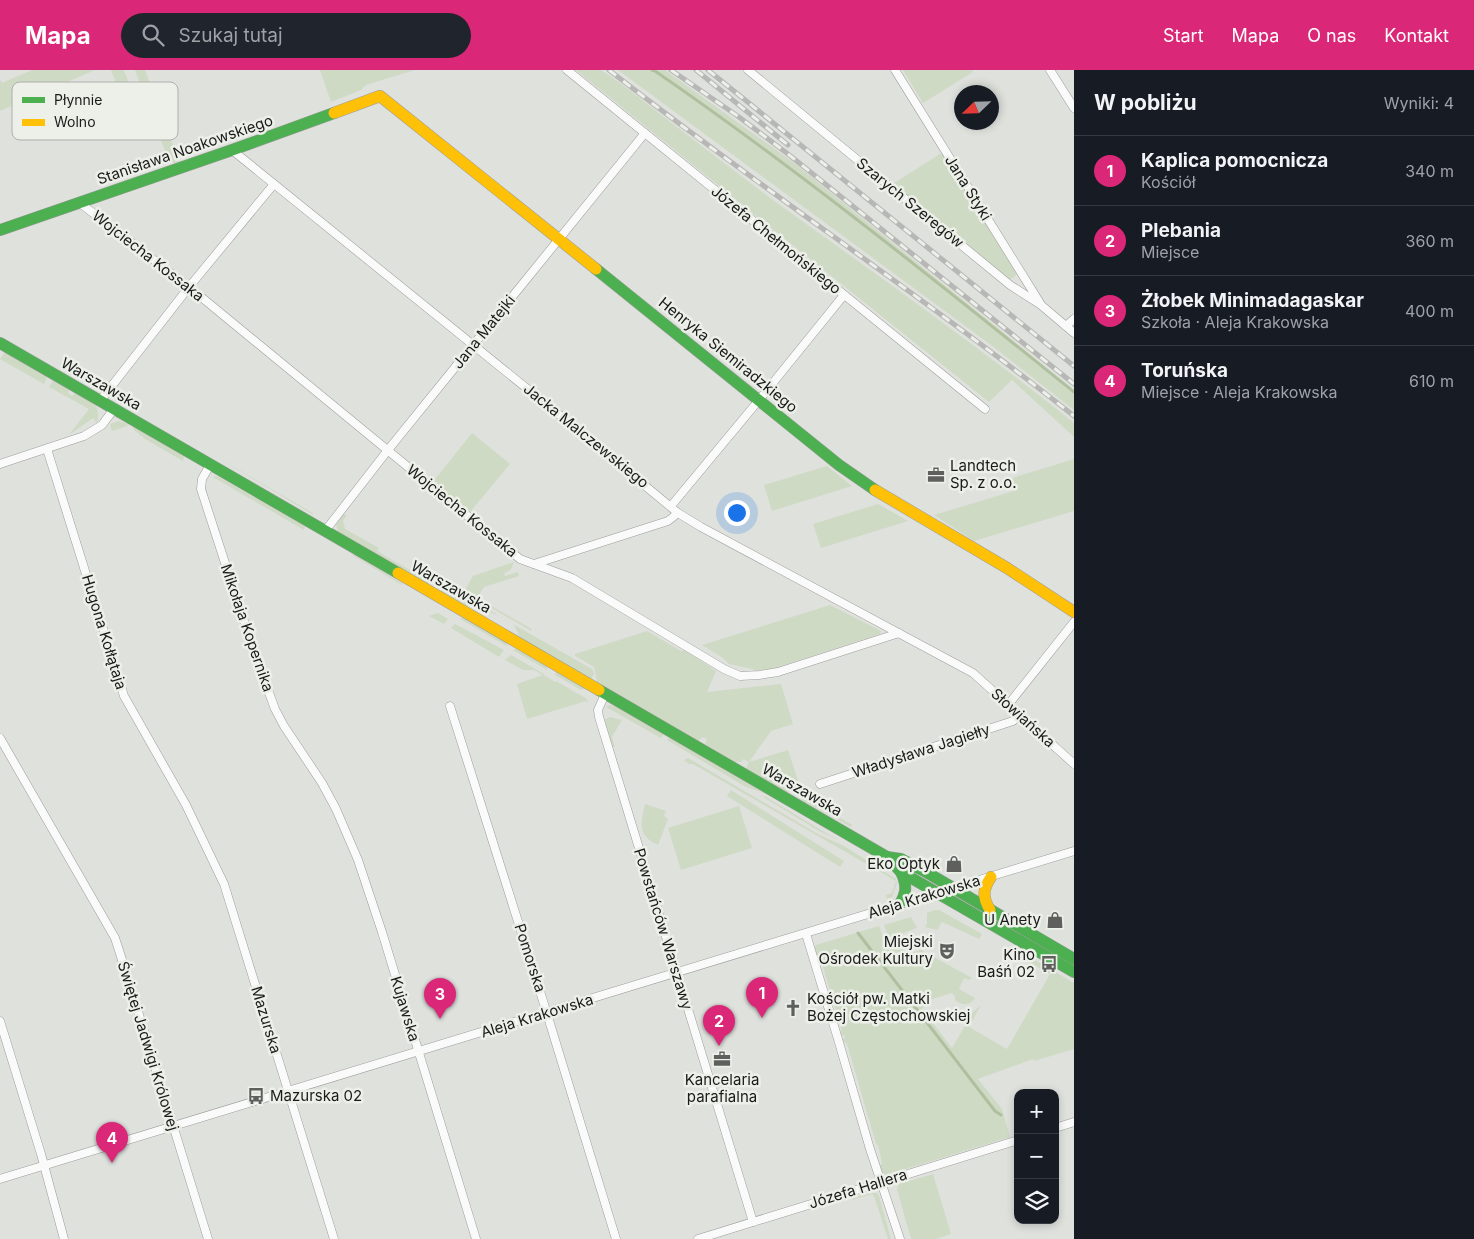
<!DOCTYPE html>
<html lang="pl">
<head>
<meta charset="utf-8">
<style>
	:root { --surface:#171b24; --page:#20242c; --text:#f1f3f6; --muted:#9ea1a6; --line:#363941; --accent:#db2777 }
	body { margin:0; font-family:Inter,sans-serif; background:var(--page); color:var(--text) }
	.controls { position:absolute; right:15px; bottom:15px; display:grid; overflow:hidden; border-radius:10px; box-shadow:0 2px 8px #0003 }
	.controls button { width:45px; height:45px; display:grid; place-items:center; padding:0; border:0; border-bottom:1px solid var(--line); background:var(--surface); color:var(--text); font:25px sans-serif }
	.compass { position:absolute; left:954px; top:15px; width:45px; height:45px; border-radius:50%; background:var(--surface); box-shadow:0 2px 8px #0003; rotate:247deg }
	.you { position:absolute; left:736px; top:442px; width:18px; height:18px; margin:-12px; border:4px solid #fff; border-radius:50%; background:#1a73e8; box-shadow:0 0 0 8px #1a73e833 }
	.badge { display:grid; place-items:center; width:32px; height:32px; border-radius:50%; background:var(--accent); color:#fff; font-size:16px; font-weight:700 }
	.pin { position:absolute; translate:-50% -41px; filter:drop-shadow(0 1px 2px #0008) }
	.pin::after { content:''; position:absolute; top:26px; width:18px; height:15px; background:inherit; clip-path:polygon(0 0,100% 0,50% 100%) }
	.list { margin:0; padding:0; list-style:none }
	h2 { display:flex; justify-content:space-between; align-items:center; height:65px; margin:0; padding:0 20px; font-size:21px }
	h2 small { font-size:16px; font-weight:400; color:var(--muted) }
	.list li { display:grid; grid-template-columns:32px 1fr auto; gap:15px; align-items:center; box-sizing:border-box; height:70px; padding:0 20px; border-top:1px solid var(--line) }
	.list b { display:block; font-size:19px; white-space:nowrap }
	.list p { margin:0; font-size:16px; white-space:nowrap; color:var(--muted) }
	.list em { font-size:16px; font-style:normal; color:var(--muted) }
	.icon { flex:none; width:28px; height:28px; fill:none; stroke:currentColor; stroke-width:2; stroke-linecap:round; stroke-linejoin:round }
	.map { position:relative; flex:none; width:1074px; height:1169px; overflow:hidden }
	header { display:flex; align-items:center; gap:30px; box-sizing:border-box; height:70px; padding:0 25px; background:var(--accent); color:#fff }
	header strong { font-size:24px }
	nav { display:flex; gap:28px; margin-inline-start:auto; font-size:18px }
	.search { width:350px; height:45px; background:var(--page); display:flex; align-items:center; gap:12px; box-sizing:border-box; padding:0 18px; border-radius:28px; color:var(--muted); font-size:19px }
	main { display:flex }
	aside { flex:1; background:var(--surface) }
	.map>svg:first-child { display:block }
	.green { fill:#cfdac5 }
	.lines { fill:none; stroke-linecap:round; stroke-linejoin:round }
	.stream { stroke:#b0c09f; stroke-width:3 }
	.street-casing { stroke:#9c9d9b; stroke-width:9 }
	.fast-casing { stroke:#9c9d9b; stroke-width:12 }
	.slow-casing { stroke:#9c9d9b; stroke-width:12 }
	.street { stroke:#fafafa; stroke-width:8 }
	.fast { stroke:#4caf50; stroke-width:11 }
	.slow { stroke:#ffc107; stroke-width:11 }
	.rail-casing { stroke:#b7b7b6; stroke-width:5 }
	.rail { stroke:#ecf0e9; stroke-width:3; stroke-dasharray:9; stroke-linecap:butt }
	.labels { text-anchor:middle; stroke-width:5; stroke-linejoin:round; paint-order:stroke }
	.street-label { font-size:15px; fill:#1a1b19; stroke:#ecf0e9 }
	.poi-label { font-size:15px; fill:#1a1b19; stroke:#ecf0e9; text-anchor:end }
	.key { fill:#ecf0e9; stroke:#adb0ab; stroke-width:1 }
	.key-label { font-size:14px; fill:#1a1b19 }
</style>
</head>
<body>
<header>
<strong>Mapa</strong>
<div class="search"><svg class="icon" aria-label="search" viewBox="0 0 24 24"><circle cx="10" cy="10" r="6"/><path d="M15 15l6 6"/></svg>Szukaj tutaj</div>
<nav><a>Start</a><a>Mapa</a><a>O nas</a><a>Kontakt</a></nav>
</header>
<main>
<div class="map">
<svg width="1074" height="1169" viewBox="0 0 1074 1169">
	<rect width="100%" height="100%" fill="#dfe1dd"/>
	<g class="green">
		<polygon points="32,0 95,0 0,41 0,10 2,13"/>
		<polygon points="111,0 124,0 133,24 133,27 123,32"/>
		<polygon points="135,0 145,0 179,92 174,93 168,89"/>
		<polygon points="320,0 415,0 366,15 361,20 331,32"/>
		<path d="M 576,0 L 601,0 L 620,13 C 671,52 722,92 773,130 C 874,203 977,275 1074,353 L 1074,367 L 1012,310 L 989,332 L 745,137 Z"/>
		<polygon points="618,0 665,0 793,92 1074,320 1074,340 995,278"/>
		<polygon points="903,0 972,0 973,2 923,33"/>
		<polygon points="940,84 943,85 1018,203 1014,207 1009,210 891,115"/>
		<polygon points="5,282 47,307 44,314 0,289"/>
		<path d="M 53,311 L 54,311 L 69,319 L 68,323 L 72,326 L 75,323 C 90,332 102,332 97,353 L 93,348 L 69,365 L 89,339 L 49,317 Z"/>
		<polygon points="119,351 128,354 127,356 112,361 110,354"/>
		<polygon points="134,357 184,386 183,391 145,369 133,359"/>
		<polygon points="472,363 510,394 470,442 433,412"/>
		<polygon points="210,383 313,443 312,444"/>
		<polygon points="1074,389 1074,441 974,471 934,445 1017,420 1009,409"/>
		<polygon points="827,396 852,416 772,441 764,415"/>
		<polygon points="215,406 219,407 305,456 304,460 213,407"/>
		<polygon points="878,434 908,451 821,478 813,454"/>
		<polygon points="343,444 347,445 343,451 345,459 379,478 377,481 420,506 422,504 432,510 428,515 339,464 336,455"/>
		<polygon points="352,485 355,485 403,514 402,515"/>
		<polygon points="514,492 511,499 504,504 505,506 518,502 519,506 484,517 477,528 532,559 531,561 476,529 475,531 499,546 487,541 477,536 465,536 440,522 443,516 461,527 473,506"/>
		<polygon points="830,535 881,561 880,564 772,599 756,600 729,594 723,588 702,575"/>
		<polygon points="438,543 448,549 444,554 429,546"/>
		<polygon points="459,548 464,548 507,573 507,575 506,576"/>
		<polygon points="511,553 592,599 594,604 591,609 521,569 514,555"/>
		<polygon points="455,554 504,580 499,587 451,558"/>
		<polygon points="647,561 681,581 685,580 716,601 707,622 781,614 793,654 771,661 749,692 788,680 800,717 799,720 786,722 746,699 749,692 743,689 741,692 734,692 705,674 707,669 702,667 698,672 596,612 597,610 594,597 575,586 575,584"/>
		<polygon points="516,579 547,596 547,600 513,580"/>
		<polygon points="511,585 544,604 544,605 555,612 556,611 587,629 588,634 586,631 527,649 517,614 543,605 534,600 523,600 505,590"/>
		<polygon points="556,602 557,602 585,618 581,620 555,605"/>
		<polygon points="610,635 615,636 663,663 663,665 661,668 606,637"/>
		<polygon points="610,647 622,650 612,667 615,677 612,677 604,650"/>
		<polygon points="670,667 767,724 746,717 667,670"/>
		<polygon points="688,688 818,764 844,776 896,809 897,813 892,827 887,829 886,825 892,823 896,811 693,694 689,694 684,690"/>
		<polygon points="731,720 844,791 840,797 727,726"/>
		<polygon points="760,725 766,727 838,770 819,761"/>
		<polygon points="803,726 852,755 851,757 801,730"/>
		<path d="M 645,734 L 666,741 L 664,746 L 668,749 L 658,775 C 637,765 641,753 645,734 Z"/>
		<polygon points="739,736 752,778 681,800 668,758"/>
		<polygon points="935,840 939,840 982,864 979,869 942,852 937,860 925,857 927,853 927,843"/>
		<path d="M 911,847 L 917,858 L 898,865 L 904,885 L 921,880 L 972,908 L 969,910 L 964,908 L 959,919 L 975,928 C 969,937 962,935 955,930 L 955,927 L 952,923 L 929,930 L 922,939 L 952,978 L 973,942 L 981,935 L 969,957 L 1007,979 L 1050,904 L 1012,882 L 1011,884 L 1008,883 L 1011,876 L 1074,913 L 1074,979 L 1034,991 L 1033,989 L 978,1009 L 1002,1039 L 1010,1067 L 886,1105 L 880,1101 L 879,1098 L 882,1093 L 878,1075 L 876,1074 L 847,974 L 842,970 L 845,968 L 844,965 L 841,966 L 841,957 L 821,891 L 819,888 L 814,885 L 812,878 L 815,877 L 816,875 L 879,856 L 884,870 L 889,868 L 884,855 Z"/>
		<polygon points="933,1104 951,1164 936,1169 911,1169 897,1119 899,1114"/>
		<polygon points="873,1123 877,1123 879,1126 891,1169 888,1169 874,1126 872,1124 852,1130 852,1127"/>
	</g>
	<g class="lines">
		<g class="stream">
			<path d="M 652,0 L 655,1 C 800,101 937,212 1074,322"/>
			<polyline points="858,863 995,1041 1001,1045"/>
		</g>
		<g class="street-casing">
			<g id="street">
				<polyline points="567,0 985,339"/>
				<polyline points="748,0 1010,215 1041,235 1074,263"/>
				<polyline points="895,0 1040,233"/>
				<polyline points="1050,0 1074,38"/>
				<polyline points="232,80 556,342 678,443 701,457 973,603 1074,694"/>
				<polyline points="80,133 189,217 520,489 572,508 724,599 740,606 759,605 778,602 899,563"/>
				<polyline points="1066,256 1074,249"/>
				<polyline points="100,331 189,217 274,114"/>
				<polyline points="47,379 124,626 186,735 224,814 334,1169"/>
				<polyline points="0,394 84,366 102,355 114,339"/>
				<polyline points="210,395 202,409 201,419 254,582 275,639 284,656 322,713 336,739 358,790 382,862 476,1169"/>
				<polyline points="671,436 759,330 844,225"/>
				<polyline points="325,461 388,380 645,63"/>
				<polyline points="534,494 668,451 678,443"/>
				<polyline points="605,624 598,640 599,647 753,1152"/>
				<polyline points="1008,635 1074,552"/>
				<polyline points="450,636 544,934 616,1169"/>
				<polyline points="0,668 115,868 124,896 208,1169"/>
				<polyline points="820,714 1013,651 1019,645"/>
				<polyline points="806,864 838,969 870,1079 900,1169"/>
				<polyline points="0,951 41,1084 64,1169"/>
				<polyline points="1055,1058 1074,1052"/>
				<polyline points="0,1109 1074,781"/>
				<polyline points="698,1169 1018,1070"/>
			</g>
		</g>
		<g class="fast-casing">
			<g id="fast">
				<polyline points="0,160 232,80 334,43"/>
				<polyline points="596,199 839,395 875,420"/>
				<polyline points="0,273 398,503"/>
				<polyline points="599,620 887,787 901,802 1074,902"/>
				<polyline points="887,787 901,789 926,802 1074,889"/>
				<path d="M 899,835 C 907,823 907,815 901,802"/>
			</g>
		</g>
		<g class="slow-casing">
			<g id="slow">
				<polyline points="334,43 380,26 596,199"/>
				<polyline points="875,420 1007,498 1074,542"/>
				<polyline points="398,503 599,620"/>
				<path d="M 990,840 C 982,827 983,819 991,807"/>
			</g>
		</g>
		<use href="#street" class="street"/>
		<use href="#fast" class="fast"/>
		<use href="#slow" class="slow"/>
		<g class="rail-casing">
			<g id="rail">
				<path d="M 609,0 C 761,119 923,226 1074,346"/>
				<polyline points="671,0 739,47 788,84 1074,314"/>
				<polyline points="696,0 788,75"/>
				<polyline points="708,0 1074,296"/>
			</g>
		</g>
		<use href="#rail" class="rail"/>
	</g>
	<defs>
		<g id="office-bare" transform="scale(1.35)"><path d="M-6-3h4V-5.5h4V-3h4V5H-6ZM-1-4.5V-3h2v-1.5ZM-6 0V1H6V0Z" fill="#5f605e" stroke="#ecf0e9" stroke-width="2.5" paint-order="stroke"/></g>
		<g id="shop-bare" transform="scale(1.35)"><path d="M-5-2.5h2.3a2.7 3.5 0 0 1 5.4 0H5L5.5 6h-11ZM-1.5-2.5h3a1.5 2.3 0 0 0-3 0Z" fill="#5f605e" stroke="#ecf0e9" stroke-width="2.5" paint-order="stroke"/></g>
		<g id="theatre-bare" transform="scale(1.35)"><path d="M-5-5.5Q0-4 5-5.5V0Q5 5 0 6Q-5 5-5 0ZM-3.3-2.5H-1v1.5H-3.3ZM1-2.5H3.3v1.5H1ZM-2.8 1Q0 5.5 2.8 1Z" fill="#5f605e" stroke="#ecf0e9" stroke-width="2.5" paint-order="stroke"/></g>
		<g id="bus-bare" transform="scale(1.35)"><path d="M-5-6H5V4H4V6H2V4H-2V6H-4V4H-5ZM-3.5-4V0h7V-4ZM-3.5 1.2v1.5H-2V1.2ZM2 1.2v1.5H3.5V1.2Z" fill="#5f605e" stroke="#ecf0e9" stroke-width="2.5" paint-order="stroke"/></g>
		<g id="church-bare" transform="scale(1.35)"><path d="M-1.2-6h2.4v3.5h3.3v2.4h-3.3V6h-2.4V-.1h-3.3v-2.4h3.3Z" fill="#5f605e" stroke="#ecf0e9" stroke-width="2.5" paint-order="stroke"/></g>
	</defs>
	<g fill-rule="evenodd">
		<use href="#office-bare" x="936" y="405"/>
		<use href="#shop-bare" x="954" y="794"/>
		<use href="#shop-bare" x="1055" y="850"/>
		<use href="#theatre-bare" x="947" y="881"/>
		<use href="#bus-bare" x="1049" y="894"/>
		<use href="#church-bare" x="793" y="938"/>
		<use href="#office-bare" x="722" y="989"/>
		<use href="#bus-bare" x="256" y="1026"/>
	</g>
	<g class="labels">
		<g class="street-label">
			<text transform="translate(185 80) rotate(-19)" y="5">Stanisława Noakowskiego</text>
			<text transform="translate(968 118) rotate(58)" y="5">Jana Styki</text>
			<text transform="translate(910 133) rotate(39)" y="5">Szarych Szeregów</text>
			<text transform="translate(776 170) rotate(39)" y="5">Józefa Chełmońskiego</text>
			<text transform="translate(148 186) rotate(38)" y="5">Wojciecha Kossaka</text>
			<text transform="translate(484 262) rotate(-51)" y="5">Jana Matejki</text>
			<text transform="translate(728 285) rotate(39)" y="5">Henryka Siemiradzkiego</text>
			<text transform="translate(101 314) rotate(30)" y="5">Warszawska</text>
			<text transform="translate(586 366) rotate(39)" y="5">Jacka Malczewskiego</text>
			<text transform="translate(462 441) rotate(39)" y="5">Wojciecha Kossaka</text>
			<text transform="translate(451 517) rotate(30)" y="5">Warszawska</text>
			<text transform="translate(247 558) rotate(71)" y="5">Mikołaja Kopernika</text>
			<text transform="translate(104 562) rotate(73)" y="5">Hugona Kołłątaja</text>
			<text transform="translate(1023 648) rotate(42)" y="5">Słowiańska</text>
			<text transform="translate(921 681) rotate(-18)" y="5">Władysława Jagiełły</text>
			<text transform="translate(802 720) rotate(30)" y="5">Warszawska</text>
			<text transform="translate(924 827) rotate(-17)" y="5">Aleja Krakowska</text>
			<text transform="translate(663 859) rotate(73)" y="5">Powstańców Warszawy</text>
			<text transform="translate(530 888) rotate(72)" y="5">Pomorska</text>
			<text transform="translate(405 939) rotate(73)" y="5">Kujawska</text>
			<text transform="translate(537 946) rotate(-17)" y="5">Aleja Krakowska</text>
			<text transform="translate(266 950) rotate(73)" y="5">Mazurska</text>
			<text transform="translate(148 976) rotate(73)" y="5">Świętej Jadwigi Królowej</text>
			<text transform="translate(858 1119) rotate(-17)" y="5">Józefa Hallera</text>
		</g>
		<g class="poi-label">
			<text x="950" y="401" text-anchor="start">Landtech<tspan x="950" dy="17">Sp. z o.o.</tspan></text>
			<text x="940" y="799">Eko Optyk</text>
			<text x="1041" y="855">U Anety</text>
			<text x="933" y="877">Miejski<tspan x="933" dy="17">Ośrodek Kultury</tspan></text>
			<text x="1035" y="890">Kino<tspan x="1035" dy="17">Baśń 02</tspan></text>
			<text x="807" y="934" text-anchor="start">Kościół pw. Matki<tspan x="807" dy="17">Bożej Częstochowskiej</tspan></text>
			<text x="722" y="1015" text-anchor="middle">Kancelaria<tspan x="722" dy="17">parafialna</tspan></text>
			<text x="270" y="1031" text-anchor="start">Mazurska 02</text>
		</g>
	</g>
	<rect x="12" y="12" width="166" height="58" rx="8" class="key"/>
	<rect x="22" y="27" width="23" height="6" fill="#4caf50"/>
	<rect x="22" y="49" width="23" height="7" fill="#ffc107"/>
	<g class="key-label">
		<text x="54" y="35">Płynnie</text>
		<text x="54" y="57">Wolno</text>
	</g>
</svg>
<div class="controls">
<button>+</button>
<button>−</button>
<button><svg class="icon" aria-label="layers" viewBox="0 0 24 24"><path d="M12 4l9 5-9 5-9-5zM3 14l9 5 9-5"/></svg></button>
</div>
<svg class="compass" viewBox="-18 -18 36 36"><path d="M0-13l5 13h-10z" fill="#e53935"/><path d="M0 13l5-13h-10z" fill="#9ea1a6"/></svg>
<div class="you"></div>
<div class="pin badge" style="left:762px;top:948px">1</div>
<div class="pin badge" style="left:719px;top:976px">2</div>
<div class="pin badge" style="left:440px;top:949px">3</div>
<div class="pin badge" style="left:112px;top:1093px">4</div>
</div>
<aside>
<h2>W pobliżu<small>Wyniki: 4</small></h2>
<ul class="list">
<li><span class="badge">1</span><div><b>Kaplica pomocnicza</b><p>Kościół</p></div><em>340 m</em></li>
<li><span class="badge">2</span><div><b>Plebania</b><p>Miejsce</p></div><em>360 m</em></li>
<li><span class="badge">3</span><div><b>Żłobek Minimadagaskar</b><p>Szkoła · Aleja Krakowska</p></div><em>400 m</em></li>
<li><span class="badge">4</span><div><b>Toruńska</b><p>Miejsce · Aleja Krakowska</p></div><em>610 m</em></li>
</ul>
</aside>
</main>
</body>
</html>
